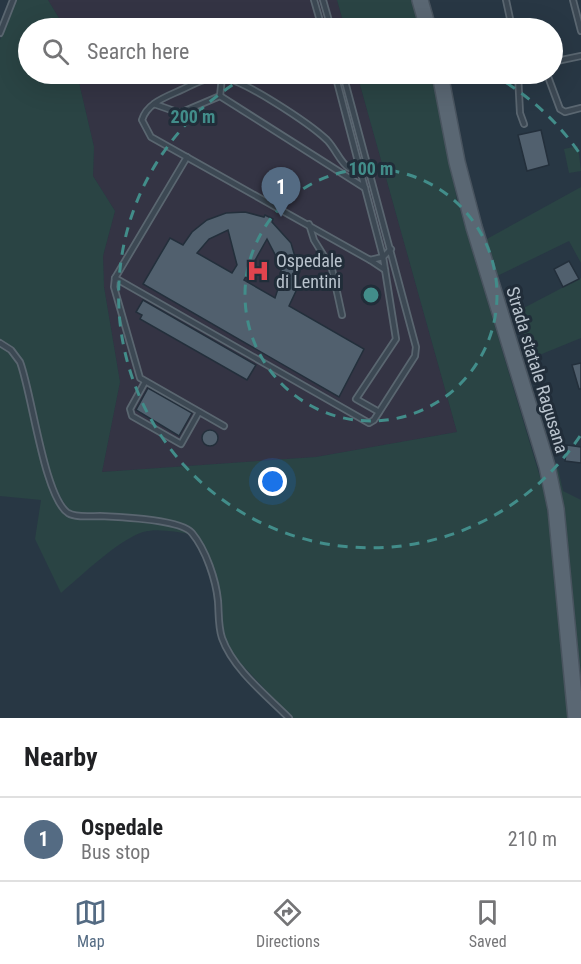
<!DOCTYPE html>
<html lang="en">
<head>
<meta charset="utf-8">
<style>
	:root { --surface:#fff; --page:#f6f6f6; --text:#202124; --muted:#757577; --line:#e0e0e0; --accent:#546b83 }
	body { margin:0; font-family:"Roboto Condensed",sans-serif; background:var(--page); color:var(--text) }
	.you { position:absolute; left:273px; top:482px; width:21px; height:21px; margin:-15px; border:4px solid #fff; border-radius:50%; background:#1a73e8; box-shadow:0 0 0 9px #1a73e833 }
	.badge { display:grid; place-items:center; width:39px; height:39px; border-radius:50%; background:var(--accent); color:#fff; font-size:20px; font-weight:700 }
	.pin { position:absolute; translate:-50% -50px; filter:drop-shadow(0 2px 3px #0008) }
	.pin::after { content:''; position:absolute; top:32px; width:21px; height:18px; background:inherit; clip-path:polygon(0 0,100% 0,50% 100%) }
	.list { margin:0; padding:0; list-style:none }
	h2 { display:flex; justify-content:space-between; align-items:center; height:78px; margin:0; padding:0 24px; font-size:26px }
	h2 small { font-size:20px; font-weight:400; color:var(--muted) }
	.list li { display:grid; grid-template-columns:39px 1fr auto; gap:18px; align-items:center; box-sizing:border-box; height:84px; padding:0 24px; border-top:2px solid var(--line) }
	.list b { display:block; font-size:22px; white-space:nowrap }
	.list p { margin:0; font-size:20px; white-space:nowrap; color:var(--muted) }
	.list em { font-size:20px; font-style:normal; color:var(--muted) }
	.icon { flex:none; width:33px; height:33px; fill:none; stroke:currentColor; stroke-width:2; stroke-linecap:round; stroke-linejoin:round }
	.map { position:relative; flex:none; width:581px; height:718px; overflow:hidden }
	.search { position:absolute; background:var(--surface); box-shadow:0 6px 24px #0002; left:18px; right:18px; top:18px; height:66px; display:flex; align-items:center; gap:15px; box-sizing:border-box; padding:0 21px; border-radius:33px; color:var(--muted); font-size:22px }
	.sheet { height:162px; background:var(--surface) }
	nav { display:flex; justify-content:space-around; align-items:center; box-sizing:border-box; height:84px; border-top:2px solid var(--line); background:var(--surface); font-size:16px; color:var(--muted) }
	nav a { display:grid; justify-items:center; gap:3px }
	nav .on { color:var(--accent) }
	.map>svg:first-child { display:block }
	.medical { fill:#343444 }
	.green { fill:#2a4444 }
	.building { fill:#51606e; stroke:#232f3b; stroke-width:1.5; fill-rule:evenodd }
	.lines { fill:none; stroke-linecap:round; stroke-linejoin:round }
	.service-casing { stroke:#5a6670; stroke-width:8 }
	.primary-casing { stroke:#49545f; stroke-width:18 }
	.service { stroke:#3c4853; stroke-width:4.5 }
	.primary { stroke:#5a6773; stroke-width:15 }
	.ring { fill:none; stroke:#428d8a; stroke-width:3; stroke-dasharray:10 8 }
	.labels { text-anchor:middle; stroke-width:6; stroke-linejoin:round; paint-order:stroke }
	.poi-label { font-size:18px; fill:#b9c3cd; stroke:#212d39; text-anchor:start }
	.street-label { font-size:18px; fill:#b9c3cd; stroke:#212d39 }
	.centre { fill:#428d8a; stroke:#212d39; stroke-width:3 }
	.ring-label { font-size:18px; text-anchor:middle; font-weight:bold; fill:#428d8a; stroke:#212d39; stroke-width:6; stroke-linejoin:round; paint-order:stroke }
</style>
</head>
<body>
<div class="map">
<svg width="581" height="718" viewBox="0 0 581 718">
	<rect width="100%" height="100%" fill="#283744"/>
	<g class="medical">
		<polygon points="48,0 337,0 345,28 65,28"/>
		<polygon points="77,74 357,74 457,432 316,457 102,472 120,382 104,287 103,256 115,211 93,176 94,147"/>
	</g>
	<g class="green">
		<path d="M 15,0 L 48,0 L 65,28 L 28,28 L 28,74 L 77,74 L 94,147 L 93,176 L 115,211 L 103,256 L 104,287 L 120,382 L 102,472 L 316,457 L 457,432 L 357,74 L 432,74 L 457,200 L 543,487 L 551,533 L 569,718 L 292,718 L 232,654 L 223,637 L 222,602 L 206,552 L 192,529 L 178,523 L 118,515 L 72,513 C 47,489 32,397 23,360 L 17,352 L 0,341 L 0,40 Z"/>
		<polygon points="337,0 417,0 424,28 345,28"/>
		<polygon points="578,146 581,171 569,173 564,149"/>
		<polygon points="581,187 581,263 569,241 495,277 485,240"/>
		<polygon points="581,278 581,338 532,358 516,312"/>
		<path d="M 0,346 C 42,369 28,479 67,517 L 116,519 L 183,528 L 190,534 C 175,532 158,528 143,532 C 118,540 81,576 61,593 L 35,539 L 41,500 L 0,496 Z"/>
		<polygon points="558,468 563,491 581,500 581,712 554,473"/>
	</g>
	<g class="building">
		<polygon points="541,130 549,165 527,171 518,135"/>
		<path d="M 245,212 L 264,217 L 265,215 L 273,219 L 272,222 L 291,243 L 299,271 L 296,291 L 289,306 L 364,349 L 339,397 L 143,284 L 170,238 L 183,245 L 192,232 L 207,220 L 226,213 ZM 228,230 L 237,265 L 232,273 L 197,253 L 209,239 ZM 267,239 L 281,266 L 281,280 L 275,298 L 244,280 Z"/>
		<polygon points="569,261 579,279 563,287 554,269"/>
		<polygon points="143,300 256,365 247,380 140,319 142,315 136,312"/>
		<polygon points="581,363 581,389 579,389 572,365"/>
		<polygon points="148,388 192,413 179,436 136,410"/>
		<circle cx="210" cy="438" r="8"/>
		<polygon points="567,445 581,447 581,463 565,461"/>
	</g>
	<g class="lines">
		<g class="service-casing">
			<g id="service">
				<polyline points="314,0 322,28"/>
				<polyline points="323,0 331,28"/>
				<polyline points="506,0 512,28"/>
				<polyline points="573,0 581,31"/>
				<polyline points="0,33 13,0"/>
				<polyline points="552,62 581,56"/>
				<polyline points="335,74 383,257 396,339 356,399 379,412"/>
				<polyline points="518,74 520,113 524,124"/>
				<polyline points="547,74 560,109 565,112 581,108"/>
				<polyline points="220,96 222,77"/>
				<polyline points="154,104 180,113 220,96 365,188"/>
				<polyline points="187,157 115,278 114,287 140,378 224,426"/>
				<path d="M 359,162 L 349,168 C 341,164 335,148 327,140 C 310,124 242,78 220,77 C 206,77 194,84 181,90 C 166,97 147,103 142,120 L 151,137 L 370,260 L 383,257 L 391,249"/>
				<polyline points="309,224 314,240 332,269 342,315"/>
				<polyline points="370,260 385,270"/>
				<polyline points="115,278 369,423 374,420 415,356 416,347 343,74"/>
				<path d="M 0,343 L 11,350 L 20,362 C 32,393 44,497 68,513 C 76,518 91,516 100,516 C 119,517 181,519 192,533 C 206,550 216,580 218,601 C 219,613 218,626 222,638 C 233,669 266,695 289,718"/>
				<polyline points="145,382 130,409 132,416 181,444 199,412"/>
			</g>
		</g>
		<g class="primary-casing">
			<g id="primary">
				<polyline points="420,0 428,28"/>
				<polyline points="440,74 457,162 474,227 547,466 556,509 576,718"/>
			</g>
		</g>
		<use href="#service" class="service"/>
		<use href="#primary" class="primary"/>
	</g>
	<g class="ring">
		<circle cx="371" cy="295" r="126"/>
		<path d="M580 436A252 252 0 1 1 251 74M491 74A252 252 0 0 1 580 154"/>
	</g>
	<defs>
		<g id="hospital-bare" transform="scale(1.8)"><path d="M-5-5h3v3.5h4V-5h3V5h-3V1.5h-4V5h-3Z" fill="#e0444e" stroke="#212d39" stroke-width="2.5" paint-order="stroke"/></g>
	</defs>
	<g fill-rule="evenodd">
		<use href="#hospital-bare" x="258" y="271"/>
	</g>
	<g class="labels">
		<g class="poi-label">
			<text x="276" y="267">Ospedale<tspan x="276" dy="21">di Lentini</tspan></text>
		</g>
		<g class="street-label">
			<text transform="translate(537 370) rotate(73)" y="6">Strada statale Ragusana</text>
		</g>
	</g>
	<circle cx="371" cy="295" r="9" class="centre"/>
	<g class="ring-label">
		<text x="193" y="123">200 m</text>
		<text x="371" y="175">100 m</text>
	</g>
</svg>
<div class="you"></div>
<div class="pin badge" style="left:281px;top:217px">1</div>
<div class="search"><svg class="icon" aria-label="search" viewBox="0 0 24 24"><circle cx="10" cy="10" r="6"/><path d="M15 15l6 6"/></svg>Search here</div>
</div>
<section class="sheet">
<h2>Nearby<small></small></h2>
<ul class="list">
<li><span class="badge">1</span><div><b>Ospedale</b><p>Bus stop</p></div><em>210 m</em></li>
</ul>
</section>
<nav>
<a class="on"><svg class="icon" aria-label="map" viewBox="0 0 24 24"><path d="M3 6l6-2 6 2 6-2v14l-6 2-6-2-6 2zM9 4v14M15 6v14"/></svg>Map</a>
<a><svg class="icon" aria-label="directions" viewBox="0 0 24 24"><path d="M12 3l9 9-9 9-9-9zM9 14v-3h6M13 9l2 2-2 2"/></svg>Directions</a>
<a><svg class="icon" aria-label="saved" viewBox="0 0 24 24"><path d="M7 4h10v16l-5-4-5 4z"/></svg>Saved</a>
</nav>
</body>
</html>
